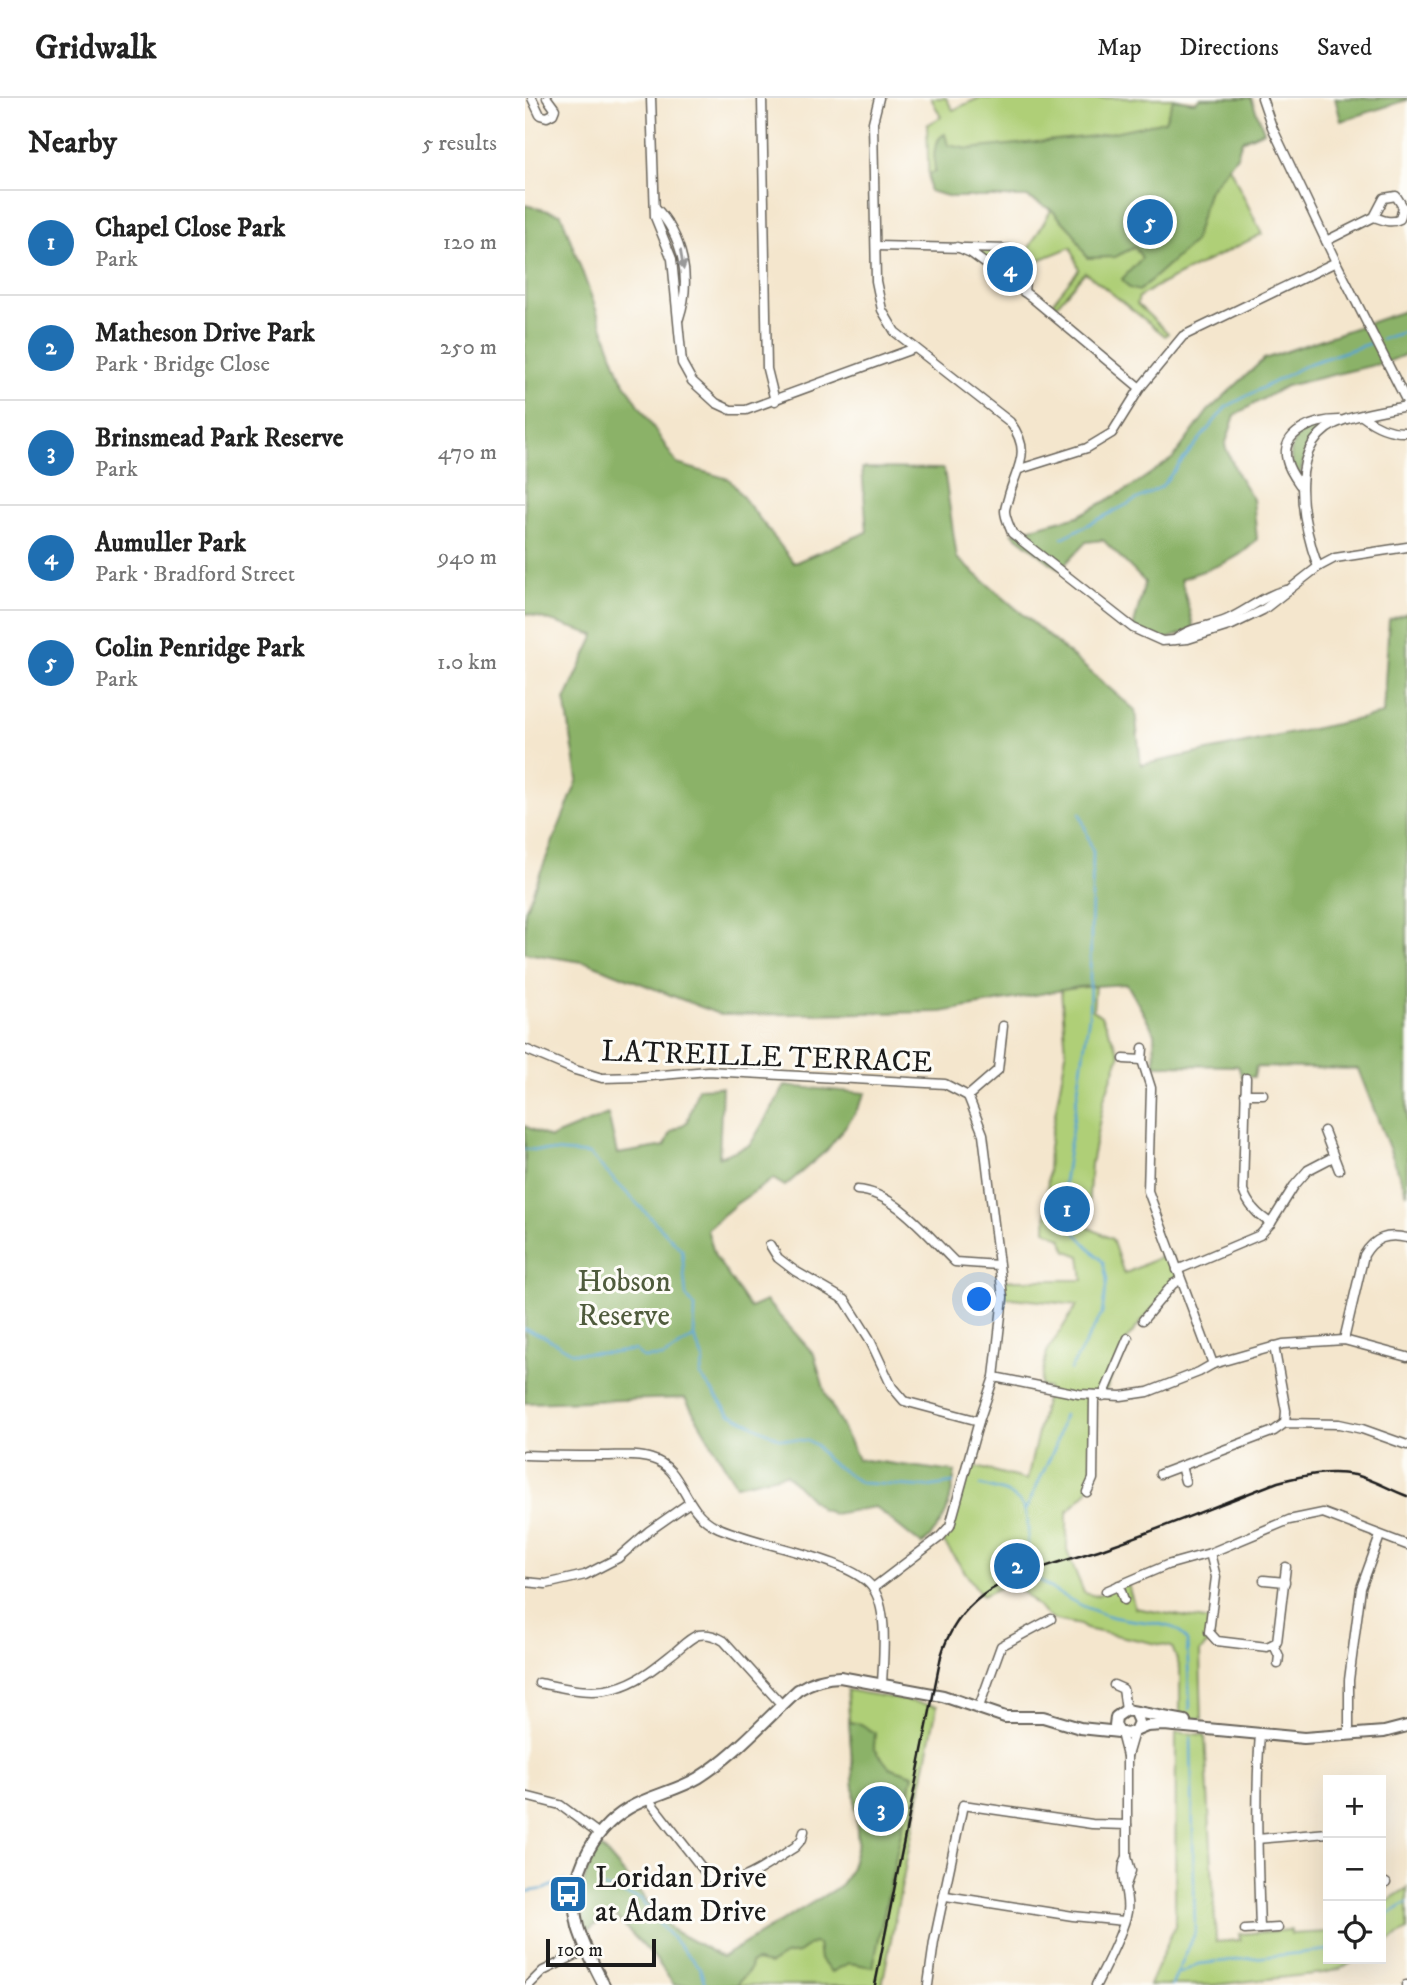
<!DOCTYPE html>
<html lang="en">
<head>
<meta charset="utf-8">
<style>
	:root { --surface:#fff; --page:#f6f6f6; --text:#222; --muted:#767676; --line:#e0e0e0; --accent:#1f6fb2 }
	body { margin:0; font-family:"IM FELL DW Pica",serif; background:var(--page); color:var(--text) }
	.controls { position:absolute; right:21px; bottom:21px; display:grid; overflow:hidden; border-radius:0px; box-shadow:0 7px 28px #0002 }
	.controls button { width:63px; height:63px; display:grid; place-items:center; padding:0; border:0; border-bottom:2px solid var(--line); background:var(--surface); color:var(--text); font:35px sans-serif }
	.scale { position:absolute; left:21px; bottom:18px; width:110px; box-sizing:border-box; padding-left:7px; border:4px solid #1c1c1c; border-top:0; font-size:19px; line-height:24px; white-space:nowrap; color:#1c1c1c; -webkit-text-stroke:5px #fdfcf7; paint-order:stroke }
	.you { position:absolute; left:455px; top:1202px; width:24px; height:24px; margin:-18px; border:5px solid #fff; border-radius:50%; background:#1a73e8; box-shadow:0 0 0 10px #1a73e833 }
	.badge { display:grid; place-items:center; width:46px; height:46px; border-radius:50%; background:var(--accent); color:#fff; font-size:23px; font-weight:700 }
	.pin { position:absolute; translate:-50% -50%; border:4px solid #fff; box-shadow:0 2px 7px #0006 }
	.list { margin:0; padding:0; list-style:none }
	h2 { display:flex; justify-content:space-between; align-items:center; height:91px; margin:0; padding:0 28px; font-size:30px }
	h2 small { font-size:23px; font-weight:400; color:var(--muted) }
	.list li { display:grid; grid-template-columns:46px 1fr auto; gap:21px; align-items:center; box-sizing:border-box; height:105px; padding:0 28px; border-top:2px solid var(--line) }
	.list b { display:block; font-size:26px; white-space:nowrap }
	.list p { margin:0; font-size:23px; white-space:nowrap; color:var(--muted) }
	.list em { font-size:23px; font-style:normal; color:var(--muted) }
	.icon { flex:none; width:38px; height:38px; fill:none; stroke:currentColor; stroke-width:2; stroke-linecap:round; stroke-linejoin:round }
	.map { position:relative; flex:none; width:882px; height:1887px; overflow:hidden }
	header { display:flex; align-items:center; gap:42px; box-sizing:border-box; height:98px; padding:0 35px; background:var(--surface); border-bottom:2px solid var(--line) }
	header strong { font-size:33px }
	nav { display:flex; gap:38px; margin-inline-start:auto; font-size:24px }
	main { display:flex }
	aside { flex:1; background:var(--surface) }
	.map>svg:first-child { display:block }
	.green { fill:#afcf77; stroke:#66764a; stroke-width:2 }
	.forest { fill:#8bb268; stroke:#546742; stroke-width:2 }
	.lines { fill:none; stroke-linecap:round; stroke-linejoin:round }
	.stream { stroke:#58a5d1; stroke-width:2.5 }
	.minor-casing { stroke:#68635a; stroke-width:11 }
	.tertiary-casing { stroke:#68635a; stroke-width:14 }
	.minor { stroke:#fff; stroke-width:8 }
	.tertiary { stroke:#fff; stroke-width:10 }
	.rail { stroke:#1c1c1c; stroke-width:2.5 }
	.oneway { fill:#999 }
	.labels { text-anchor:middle; stroke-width:6; stroke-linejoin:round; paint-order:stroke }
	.street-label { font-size:30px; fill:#1c1c1c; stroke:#fdfcf7 }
	.park-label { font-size:30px; fill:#4f5b3c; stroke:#fdfcf7 }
	.poi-label { font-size:30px; fill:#1c1c1c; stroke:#fdfcf7; text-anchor:start }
</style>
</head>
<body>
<header>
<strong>Gridwalk</strong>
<nav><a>Map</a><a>Directions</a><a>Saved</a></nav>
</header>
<main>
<aside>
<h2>Nearby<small>5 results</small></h2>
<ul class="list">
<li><span class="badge">1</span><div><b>Chapel Close Park</b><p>Park</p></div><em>120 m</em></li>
<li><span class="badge">2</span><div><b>Matheson Drive Park</b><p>Park · Bridge Close</p></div><em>250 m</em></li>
<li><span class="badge">3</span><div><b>Brinsmead Park Reserve</b><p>Park</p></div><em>470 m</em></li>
<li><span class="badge">4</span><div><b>Aumuller Park</b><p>Park · Bradford Street</p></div><em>940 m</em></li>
<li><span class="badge">5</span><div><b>Colin Penridge Park</b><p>Park</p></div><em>1.0 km</em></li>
</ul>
</aside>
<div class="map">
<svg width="882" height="1887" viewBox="0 0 882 1887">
	<rect width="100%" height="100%" fill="#fdfcf7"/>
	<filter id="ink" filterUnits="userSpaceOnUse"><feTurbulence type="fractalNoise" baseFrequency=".0143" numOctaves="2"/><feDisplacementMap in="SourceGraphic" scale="14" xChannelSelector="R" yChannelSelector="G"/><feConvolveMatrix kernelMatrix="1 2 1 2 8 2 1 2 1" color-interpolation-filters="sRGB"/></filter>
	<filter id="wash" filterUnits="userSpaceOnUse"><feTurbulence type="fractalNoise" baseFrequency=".00686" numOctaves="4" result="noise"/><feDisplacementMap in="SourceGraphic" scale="28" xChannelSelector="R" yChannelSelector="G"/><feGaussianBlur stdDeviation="1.57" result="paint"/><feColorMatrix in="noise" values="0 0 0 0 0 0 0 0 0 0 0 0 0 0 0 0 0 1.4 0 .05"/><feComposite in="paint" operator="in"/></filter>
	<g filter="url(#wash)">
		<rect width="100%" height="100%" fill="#f4e6cd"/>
		<g class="green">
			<polygon points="406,0 421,0 428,12 454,0 648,0 669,4 676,0 726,0 739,33 696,52 737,136 634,187 614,199 612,206 643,235 640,238 560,174 531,208 527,205 554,171 546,149 504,166 500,157 526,112 500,95 404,93 402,27 416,19"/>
			<polygon points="451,149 486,153 498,167 497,188 449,156"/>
			<polygon points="570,888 568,912 576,918 595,956 579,1001 566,1066 562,1129 587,1141 599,1176 645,1154 655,1182 648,1186 603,1240 581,1292 569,1298 568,1381 562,1394 542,1414 542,1453 559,1495 571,1498 602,1484 610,1510 686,1523 688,1540 675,1554 677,1621 655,1619 655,1570 647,1549 561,1531 555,1527 526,1521 487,1484 457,1498 415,1439 425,1428 444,1367 502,1382 523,1290 515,1288 522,1254 552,1207 478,1199 475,1182 558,1182 555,1158 542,1153 537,1141 521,1132 524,1049 541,955 536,892"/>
			<path d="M 322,1592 L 412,1608 L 357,1887 L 149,1887 L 130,1860 L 88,1816 L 61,1833 C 51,1804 58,1774 75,1748 L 147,1832 L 197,1859 L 315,1788 L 325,1773 L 333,1744 Z"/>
			<polygon points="651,1634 680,1637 691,1844 715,1842 714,1836 766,1832 766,1836 803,1834 803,1861 833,1861 815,1871 798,1875 689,1887 624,1887 650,1828"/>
			<polygon points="882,1790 882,1832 856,1848 856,1807"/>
		</g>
		<g class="forest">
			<path d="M 676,0 L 726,0 L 739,33 L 717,42 L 712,58 L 683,94 L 669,144 L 614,193 L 604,190 L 597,181 L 617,160 L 610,149 L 590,159 L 562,160 L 548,134 L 527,112 L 502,99 L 426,99 L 404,93 L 404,76 L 410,74 C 409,62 407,41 420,36 L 423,47 L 444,51 L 570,38 L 640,23 L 648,1 L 669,4 Z"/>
			<polygon points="810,0 882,0 882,2 816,23"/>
			<polygon points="0,107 36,116 96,279 152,366 204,381 269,465 342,434 337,370 419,371 432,460 610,612 616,667 858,616 864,522 882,515 882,1096 833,971 731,969 729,979 717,979 713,968 630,967 629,934 602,886 554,889 416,914 196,917 64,865 0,855 0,813 53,681 40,602 70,537 0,515"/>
			<path d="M 882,212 L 882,256 L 862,264 L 761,288 L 710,317 L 700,348 L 713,377 L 728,401 L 732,441 C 711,466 686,469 656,481 L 669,531 L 637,543 L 608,530 L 620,484 L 578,442 L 561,444 L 535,472 L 487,435 L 553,418 L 603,391 L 648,360 L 683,313 L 739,261 Z"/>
			<path d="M 808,325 C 784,335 781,353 775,377 L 772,377 C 761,360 764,338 786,329 C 792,327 801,326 808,325 Z"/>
			<path d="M 260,988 L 341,995 L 329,1017 L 302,1052 L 260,1088 L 248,1081 L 211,1106 L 182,1131 L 190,1158 L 225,1210 L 241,1203 L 289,1256 L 301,1297 L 333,1361 L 430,1374 C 425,1407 422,1424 397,1447 L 350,1409 L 308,1416 L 296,1411 L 261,1376 L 211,1387 L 160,1300 L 0,1305 L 0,1028 L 25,1040 L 83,1016 L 92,1056 L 140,1048 L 146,1034 L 162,1024 L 173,990 L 197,989 L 194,1059 L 225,1047 Z"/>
			<path d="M 324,1624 L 336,1626 L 350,1635 L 349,1650 L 364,1669 L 388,1677 L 348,1869 L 324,1865 L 307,1874 L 295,1862 L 293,1846 L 288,1845 L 273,1855 L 260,1857 L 245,1866 L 231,1863 L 226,1865 L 225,1871 L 212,1887 L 149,1887 L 130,1860 L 88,1816 L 61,1833 C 51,1803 58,1775 75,1748 L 147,1832 L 197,1859 L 315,1788 L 325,1773 L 333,1744 Z"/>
		</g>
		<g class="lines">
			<g class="stream">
				<polyline points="857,241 882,233"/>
				<polyline points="537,440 636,389 701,309 783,266 846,245"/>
				<polyline points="0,1051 64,1056 157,1152 161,1198 170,1209 169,1239 179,1263 175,1277 204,1315 254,1340 284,1343 291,1347 302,1362 336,1385 402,1389 428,1385"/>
				<polyline points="0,1231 18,1238 48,1255 87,1255 110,1252 117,1260 138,1259 169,1239"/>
				<polyline points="545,1272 577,1216 582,1182 578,1164 540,1124 538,1091 564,918 568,754 555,715"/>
				<path d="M 456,1387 C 465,1390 474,1392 482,1395 C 523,1415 487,1459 512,1480 C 532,1497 563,1512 588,1519 C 604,1523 638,1524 651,1531 C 655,1533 659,1539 662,1543 L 665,1611"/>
				<polyline points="500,1413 530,1349 539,1317"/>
				<polyline points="79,1790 116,1801 137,1829 175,1870 180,1887"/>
				<polyline points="0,1794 20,1791 40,1782"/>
				<polyline points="856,1821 882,1805"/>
				<polyline points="654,1876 673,1866 803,1852"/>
				<polyline points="647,1887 670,1835 666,1640"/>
			</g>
		</g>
	</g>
	<g filter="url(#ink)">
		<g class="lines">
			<g class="minor-casing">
				<g id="minor">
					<polyline points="7,0 15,17 22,19 28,16 30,11 22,0"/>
					<polyline points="126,0 130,119 147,161 157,265 167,283 191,305 206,312 221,312 390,250"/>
					<polyline points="237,0 242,271 250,303"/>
					<path d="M 354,0 L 348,24 L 351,183 L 357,212 L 370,234 L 485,324 C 507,354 493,367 484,397 C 483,402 480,409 480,413 C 480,420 485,429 487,435 L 608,530 L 637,543 L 663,541 L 707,527 L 738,512 L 793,469 L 810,460 L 882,449"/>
					<polyline points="737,0 747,29 811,164 882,304"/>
					<path d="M 130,109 C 158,138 167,181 154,220"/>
					<path d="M 801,143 L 849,119 L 859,100 L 871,98 L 878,109 L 875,121 C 866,126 858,122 849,119"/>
					<path d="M 351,148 L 485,151 C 503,161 501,175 499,194"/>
					<polyline points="432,149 446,155 506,199 615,290"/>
					<path d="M 837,318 C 850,328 865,335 882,334"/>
					<polyline points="495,371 562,350 587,335 615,290 658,238 811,164"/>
					<path d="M 775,387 C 770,380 764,372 762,363 C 754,333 791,322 814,322"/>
					<path d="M 793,469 C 777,424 758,342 819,322 C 839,315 861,312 882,308"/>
					<path d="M 650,542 C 664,529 684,529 701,522 C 722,513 739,497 761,492"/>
					<polyline points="618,950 617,962 626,990 623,1093 688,1266"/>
					<polyline points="0,951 50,972 77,980 114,979 183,973 420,986 443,998"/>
					<polyline points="599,961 617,962"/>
					<path d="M 721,980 L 718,1092 C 723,1107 732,1117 746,1125"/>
					<polyline points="720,996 738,996"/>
					<polyline points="443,998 473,972 478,928"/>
					<polyline points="799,1033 814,1072"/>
					<path d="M 332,1092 C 370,1094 404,1139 430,1164 L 473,1167"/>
					<polyline points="245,1147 253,1160 270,1173 320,1202 344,1240 367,1289 379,1303 454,1323"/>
					<polyline points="652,1172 735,1137 746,1125 769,1088 783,1072 808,1059"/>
					<polyline points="618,1222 648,1186 655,1182"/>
					<path d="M 819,1242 L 839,1157 C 849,1140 862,1135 882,1140"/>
					<polyline points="749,1248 761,1313 760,1325"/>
					<polyline points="469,1279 554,1296 596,1298 623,1294 674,1274 688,1266 758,1246 819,1242 882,1259"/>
					<polyline points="578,1298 603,1240"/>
					<path d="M 0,1357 C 27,1358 53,1358 80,1358 C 95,1358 112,1356 127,1361 C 159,1370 157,1412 190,1428 C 227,1447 324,1459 347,1489 C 364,1511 358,1559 357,1587"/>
					<polyline points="656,1368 660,1383"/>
					<polyline points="635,1376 749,1333 760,1325 814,1326 837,1331 882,1347"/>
					<polyline points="562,1394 568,1381 569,1297"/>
					<polyline points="685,1455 691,1479 684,1534 692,1543 742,1549 752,1544 761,1469"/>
					<polyline points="739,1482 760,1484"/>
					<polyline points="0,1484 21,1486 60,1477 93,1460 124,1433 164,1405"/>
					<polyline points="594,1487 599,1502"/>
					<polyline points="348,1490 415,1439 425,1428 454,1323 469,1279 478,1199 458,1036 443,998"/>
					<polyline points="581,1493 642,1467 685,1455 764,1422 798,1415 882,1447"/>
					<polyline points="749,1547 754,1558 753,1566"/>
					<path d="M 14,1585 C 40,1590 65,1597 90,1590 C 114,1584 132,1568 151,1553 C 157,1548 165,1540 173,1537 C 183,1535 191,1538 199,1543 L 257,1607"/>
					<polyline points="589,1587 598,1591 601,1612"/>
					<polyline points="454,1609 476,1548 526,1521"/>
					<polyline points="596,1635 602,1658"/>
					<path d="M 735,1636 C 730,1701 733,1766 735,1831 L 753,1830"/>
					<polyline points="824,1636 824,1582 836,1490 855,1438"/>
					<polyline points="0,1698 35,1707 74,1736"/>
					<path d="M 123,1701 L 184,1779 C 208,1796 249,1762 270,1749 L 277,1741 L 279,1733"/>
					<polyline points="732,1741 803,1735"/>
					<polyline points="856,1783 861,1785"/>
					<polyline points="601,1787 606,1773 602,1759 602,1658 609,1634"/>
					<polyline points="421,1798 548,1818 599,1823"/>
					<polyline points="720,1832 735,1831"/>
					<polyline points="4,1887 18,1873 61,1852"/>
					<polyline points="403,1887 409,1844 438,1707 567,1726 602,1727"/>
					<path d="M 571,1887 C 580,1869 599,1833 602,1814 C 605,1795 592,1776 602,1759"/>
					<polyline points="881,1887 882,1887"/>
				</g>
			</g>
			<g class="tertiary-casing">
				<g id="tertiary">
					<polyline points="610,1615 614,1624 610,1633 602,1636 594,1634 590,1627 591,1619 601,1612 660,1623"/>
					<polyline points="610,1633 622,1628 639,1627 779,1640 859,1634 882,1628"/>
					<path d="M 79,1887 C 69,1868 59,1849 53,1829 C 41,1783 65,1733 104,1710 C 126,1697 151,1693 173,1680 C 210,1657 241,1621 273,1592 C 286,1584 299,1579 315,1579 L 418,1598 L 480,1619 L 518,1619 L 555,1630 L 594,1634"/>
				</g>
			</g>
			<use href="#minor" class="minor"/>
			<use href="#tertiary" class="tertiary"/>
			<path class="rail" d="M 350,1887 L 416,1558 C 423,1534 437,1513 458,1497 C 489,1474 550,1461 588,1447 C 643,1428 698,1405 753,1384 C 779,1377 804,1372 830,1377 C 848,1381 865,1392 882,1398"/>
		</g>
		<defs><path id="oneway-solid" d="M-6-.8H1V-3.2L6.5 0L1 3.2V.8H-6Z" transform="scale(1.75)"/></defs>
		<use class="oneway" href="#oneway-solid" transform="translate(157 162) rotate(81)"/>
	</g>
	<defs>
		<g id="bus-square" transform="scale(2.0125)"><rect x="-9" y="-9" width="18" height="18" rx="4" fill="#1f6fb2" stroke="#fdfcf7"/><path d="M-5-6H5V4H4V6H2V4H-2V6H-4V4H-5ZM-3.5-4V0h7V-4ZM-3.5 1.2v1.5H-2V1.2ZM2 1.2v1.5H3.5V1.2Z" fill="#fff"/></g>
	</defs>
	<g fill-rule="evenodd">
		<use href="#bus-square" x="43" y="1796"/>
	</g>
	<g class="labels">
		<g class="street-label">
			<text transform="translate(242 958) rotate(2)" y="10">LATREILLE TERRACE</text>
		</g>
		<g class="park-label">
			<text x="99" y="1193">Hobson<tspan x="99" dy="34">Reserve</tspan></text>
		</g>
		<g class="poi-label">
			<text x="70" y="1789">Loridan Drive<tspan x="70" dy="34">at Adam Drive</tspan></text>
		</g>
	</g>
</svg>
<div class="controls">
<button>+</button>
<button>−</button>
<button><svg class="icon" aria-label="locate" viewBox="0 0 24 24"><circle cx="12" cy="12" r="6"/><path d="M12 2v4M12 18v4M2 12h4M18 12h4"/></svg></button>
</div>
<div class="scale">100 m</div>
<div class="you"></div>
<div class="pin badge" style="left:542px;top:1111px">1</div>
<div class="pin badge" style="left:492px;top:1468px">2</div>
<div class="pin badge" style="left:356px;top:1711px">3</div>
<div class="pin badge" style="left:485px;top:171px">4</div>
<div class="pin badge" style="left:625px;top:124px">5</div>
</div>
</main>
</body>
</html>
